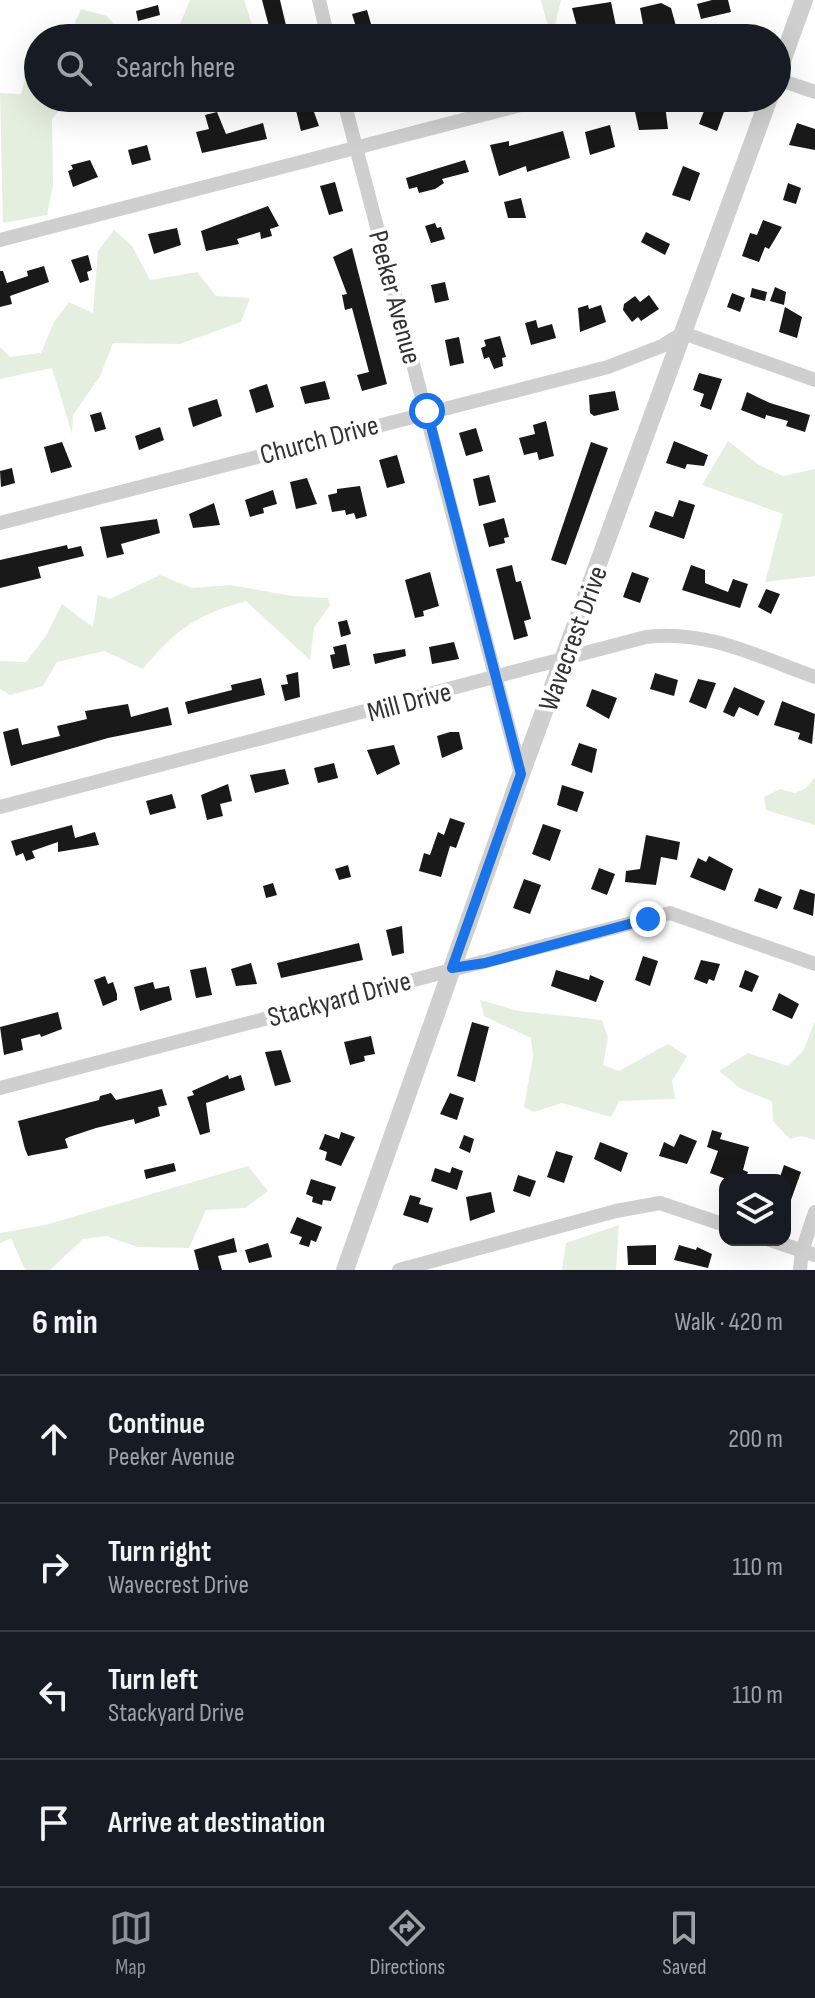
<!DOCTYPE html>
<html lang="en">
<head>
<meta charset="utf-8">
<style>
	:root { --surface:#171b24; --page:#242831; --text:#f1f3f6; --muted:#9ea1a6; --line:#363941; --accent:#8c9099 }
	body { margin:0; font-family:"Sofia Sans Condensed",sans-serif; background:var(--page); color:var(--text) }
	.controls { position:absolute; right:24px; bottom:24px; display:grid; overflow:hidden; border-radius:16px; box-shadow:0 8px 32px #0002 }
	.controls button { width:72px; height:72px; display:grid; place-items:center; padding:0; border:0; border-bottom:2px solid var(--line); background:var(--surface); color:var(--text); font:40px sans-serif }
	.stop { position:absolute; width:24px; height:24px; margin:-18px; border:6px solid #1a73e8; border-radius:50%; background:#fff }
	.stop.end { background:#1a73e8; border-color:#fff; box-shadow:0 2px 8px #0008 }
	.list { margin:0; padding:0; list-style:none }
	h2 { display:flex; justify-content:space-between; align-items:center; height:104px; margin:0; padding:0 32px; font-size:34px }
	h2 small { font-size:26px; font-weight:400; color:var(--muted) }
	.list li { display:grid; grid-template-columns:52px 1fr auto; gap:24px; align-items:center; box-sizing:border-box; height:128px; padding:0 32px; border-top:2px solid var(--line) }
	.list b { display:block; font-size:30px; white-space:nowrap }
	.list p { margin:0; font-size:26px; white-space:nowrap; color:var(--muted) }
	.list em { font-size:26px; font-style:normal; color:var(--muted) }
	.icon { flex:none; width:44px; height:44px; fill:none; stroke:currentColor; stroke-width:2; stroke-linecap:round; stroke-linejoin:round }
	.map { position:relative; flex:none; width:815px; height:1270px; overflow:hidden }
	.search { position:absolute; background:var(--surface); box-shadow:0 8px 32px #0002; left:24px; right:24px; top:24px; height:88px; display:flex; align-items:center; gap:20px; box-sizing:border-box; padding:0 28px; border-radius:44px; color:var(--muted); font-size:30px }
	.sheet { height:616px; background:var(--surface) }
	nav { display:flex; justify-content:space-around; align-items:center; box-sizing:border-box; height:112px; border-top:2px solid var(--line); background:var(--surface); font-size:22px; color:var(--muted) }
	nav a { display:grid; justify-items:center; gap:4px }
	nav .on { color:var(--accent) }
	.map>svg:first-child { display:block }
	.green { fill:#e5efdf }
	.building { fill:#191919 }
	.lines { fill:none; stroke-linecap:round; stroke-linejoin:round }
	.minor { stroke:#cfcfcf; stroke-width:14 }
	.tertiary { stroke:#cfcfcf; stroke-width:18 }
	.route { stroke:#1a73e8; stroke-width:10 }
	.labels { text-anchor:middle; stroke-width:8; stroke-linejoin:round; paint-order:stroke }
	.street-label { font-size:28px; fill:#323232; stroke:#fff }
</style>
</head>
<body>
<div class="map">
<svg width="815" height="1270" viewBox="0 0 815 1270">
	<rect width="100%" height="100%" fill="#fff"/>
	<g class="green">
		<polygon points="190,0 244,0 254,31 239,38 156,38 177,31"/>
		<polygon points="541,0 561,0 552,38 551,38"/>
		<polygon points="81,9 107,16 124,37 131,38 79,38 75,22"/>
		<polygon points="28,67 38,76 38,98 74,98 66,101 52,119 53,185 47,215 3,223 0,93 21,94"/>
		<polygon points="114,230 132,246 150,280 197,272 216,296 250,298 241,322 180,344 113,343 100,376 73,415 72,434 52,368 0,379 0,347 10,357 41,353 54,322 69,302 93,313 98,251"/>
		<polygon points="728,441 759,465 783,476 815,469 815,576 765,582 783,514 702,485"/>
		<path d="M 160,575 L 192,588 L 230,585 L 292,596 L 328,598 L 330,605 L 314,628 L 310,660 L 246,601 C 196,615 176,629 143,669 L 104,651 L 57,662 L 43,686 L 10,695 L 0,689 L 0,661 L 26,662 L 46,636 L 62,604 L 93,627 L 98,595 L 110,599 Z"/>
		<polygon points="815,777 815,825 766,810 764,797 780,789 795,793 806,788"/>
		<polygon points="480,1000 519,1011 602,1020 608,1038 603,1065 619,1071 668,1044 687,1056 672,1081 675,1099 619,1101 611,1117 562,1103 534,1112 524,1107 533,1056 531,1038 484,1016"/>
		<polygon points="815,1021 815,1140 801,1136 790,1139 773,1121 772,1101 741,1089 719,1071 748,1053 788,1066 803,1051"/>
		<polygon points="248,1166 268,1191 245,1208 206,1210 189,1248 137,1247 107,1236 83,1239 50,1270 25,1270 11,1238 0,1243 0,1233 45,1225"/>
		<polygon points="619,1225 616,1270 562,1270 566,1243"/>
	</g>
	<g class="building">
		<polygon points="262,0 280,0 289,38 272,38"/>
		<polygon points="712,0 728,0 731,12 701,19 697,4"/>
		<polygon points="611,2 617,31 643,24 640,8 661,3 671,8 676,26 631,38 580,38 572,8"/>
		<polygon points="158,5 160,15 138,21 136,11"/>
		<polygon points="367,10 375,38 353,38 351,28 356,27 352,14"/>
		<polygon points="293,98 309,98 319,126 301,131"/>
		<polygon points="373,98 391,98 394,107 377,112"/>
		<polygon points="709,98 729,98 717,131 699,124"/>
		<polygon points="665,105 668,129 639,130 635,112"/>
		<polygon points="217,112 226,134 263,123 267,139 202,153 196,132 209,129 205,115"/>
		<polygon points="797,123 815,129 815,150 789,145"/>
		<polygon points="610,125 615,147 590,155 585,132"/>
		<polygon points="563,131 570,158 527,172 526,166 499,176 490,145 509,141 509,146"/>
		<polygon points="147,145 151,160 132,165 128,150"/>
		<polygon points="90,160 98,177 73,187 68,171 73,169 71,165"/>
		<polygon points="465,160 469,172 442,179 444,183 435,189 419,193 417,187 409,189 406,178"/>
		<polygon points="683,166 700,173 690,201 672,195"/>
		<polygon points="335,182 343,211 329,215 320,186"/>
		<polygon points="788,183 801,188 796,204 783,200"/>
		<polygon points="521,198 526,218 508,218 504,202"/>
		<polygon points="268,206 279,226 270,229 272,236 261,239 260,232 237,239 239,244 206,251 201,231"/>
		<polygon points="763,220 782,227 769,249 765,247 759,262 742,256 750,233 757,235"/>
		<polygon points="435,223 437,228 441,227 445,239 431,243 425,226"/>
		<polygon points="177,228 181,245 154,254 148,234"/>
		<polygon points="646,232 670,244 665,255 641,242"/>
		<polygon points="352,248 387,384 362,391 357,375 369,372 352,308 345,310 342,295 347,294 333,257"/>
		<polygon points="88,255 92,270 87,272 89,280 80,283 71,260"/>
		<polygon points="44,266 49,282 10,296 12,304 0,307 0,271 3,271 7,283 28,276 27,271"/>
		<polygon points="445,282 449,300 435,303 431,285"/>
		<polygon points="775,287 786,292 784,305 770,301"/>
		<polygon points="752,288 767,292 765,301 750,297"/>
		<polygon points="732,293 745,298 740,312 727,307"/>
		<polygon points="649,295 659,309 641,321 638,317 632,322 623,310 624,304 635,296 640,302"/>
		<polygon points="588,305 589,309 601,305 606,322 580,332 578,308"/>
		<polygon points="785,307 802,317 797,338 779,332"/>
		<polygon points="536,320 538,328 552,324 556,338 531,345 525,323"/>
		<polygon points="500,336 506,357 502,358 503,366 494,369 489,357 484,359 481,348 486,346 484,340"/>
		<polygon points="459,337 464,363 450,366 445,340"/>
		<polygon points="699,373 722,379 711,410 700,406 704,394 693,390"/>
		<polygon points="325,381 330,399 305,404 300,387"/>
		<polygon points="267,384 274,407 256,413 249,390"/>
		<polygon points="615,391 619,410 594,416 590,413 589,395"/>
		<polygon points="747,392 770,403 810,415 805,432 786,426 788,421 766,415 765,419 741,410"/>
		<polygon points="217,399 222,416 193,427 188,408"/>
		<polygon points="101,412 106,429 95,432 90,415"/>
		<polygon points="546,421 554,456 539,460 537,452 524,455 519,438 535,434 533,425"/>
		<polygon points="160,427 164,440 139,450 135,436"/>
		<polygon points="476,428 483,451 466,456 459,433"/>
		<polygon points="674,441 708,455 704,466 687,464 685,469 666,463"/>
		<polygon points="62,442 72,467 51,473 44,447"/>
		<polygon points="591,442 608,448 566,565 551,560"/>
		<polygon points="397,455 405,483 387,488 379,460"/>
		<polygon points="12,468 15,483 1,487 0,471"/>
		<polygon points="489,475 496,502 479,506 473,479"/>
		<polygon points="307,478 317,504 296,509 290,482"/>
		<polygon points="360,486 367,516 356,519 354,513 346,515 345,510 332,512 328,495 337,493 337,489"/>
		<polygon points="273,490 277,504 263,508 264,513 250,517 245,500"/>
		<polygon points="679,500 695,505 684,539 649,527 655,511 673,517"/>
		<polygon points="214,503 220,525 193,528 189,514"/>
		<polygon points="504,518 509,537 504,538 505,543 489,547 483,524"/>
		<polygon points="157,519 160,533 121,544 124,554 107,558 100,527"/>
		<polygon points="67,545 68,549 81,546 84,556 38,567 41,578 0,588 0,560"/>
		<polygon points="512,565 516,582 521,581 531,619 524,621 528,636 514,640 496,569"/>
		<polygon points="691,565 705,570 705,583 728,592 733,579 748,584 740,608 682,590"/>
		<polygon points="430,572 439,606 423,611 424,616 415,618 405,580"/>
		<polygon points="632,572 649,578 640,603 623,597"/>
		<polygon points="766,589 780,594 771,614 758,607"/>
		<polygon points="347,620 351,634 341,637 338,622"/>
		<polygon points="454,642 459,659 432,664 429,647"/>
		<polygon points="346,644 350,665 333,669 330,655 335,654 333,647"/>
		<polygon points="405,649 406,656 375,664 373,654"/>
		<polygon points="298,672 300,697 285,701 281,685 288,684 286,675"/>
		<polygon points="655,673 678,680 674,696 650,689"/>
		<polygon points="261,678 265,695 188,714 185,702 232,690 231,685"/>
		<polygon points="698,679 716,683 706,709 689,702"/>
		<polygon points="734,687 765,701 758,716 739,707 734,717 723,712"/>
		<polygon points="592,689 617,698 609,719 586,706"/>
		<polygon points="782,701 815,714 812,744 798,739 800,733 774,725"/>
		<polygon points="128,704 131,717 168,707 172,725 108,738 11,766 3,732 18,728 22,745 60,736 57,726 87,719 85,711"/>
		<polygon points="450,732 459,732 463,749 442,758 437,736"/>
		<polygon points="579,743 597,749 592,773 571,765"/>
		<polygon points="394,745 400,764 377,775 367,750"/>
		<polygon points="334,763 338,778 318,783 314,768"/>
		<polygon points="285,769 289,784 255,793 250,775"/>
		<polygon points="228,784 232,801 220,804 223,816 207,820 201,795"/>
		<polygon points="562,785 584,792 577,812 557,805"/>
		<polygon points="172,794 176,808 150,815 146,801"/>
		<polygon points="450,818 465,823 456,848 450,846 441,877 419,871 424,853 430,855 438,832 444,835"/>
		<polygon points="543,824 561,830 550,861 532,854"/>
		<polygon points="72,825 75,838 95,832 99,845 58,852 58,842 32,851 35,858 26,861 23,853 16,856 11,841"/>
		<polygon points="646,835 680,842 677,860 661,857 656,885 625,882 626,871 640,869"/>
		<polygon points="709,856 733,869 725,891 690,877 698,858 706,862"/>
		<polygon points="348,865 351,877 339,880 335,869"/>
		<polygon points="599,868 615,874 607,895 591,889"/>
		<polygon points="524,879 541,885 530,914 513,908"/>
		<polygon points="273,883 277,895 266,898 263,886"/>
		<polygon points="759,888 782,897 777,909 754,901"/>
		<polygon points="800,889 815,894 813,916 793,909"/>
		<polygon points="402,926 404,953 392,956 386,930"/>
		<polygon points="359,943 363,960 281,978 277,963"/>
		<polygon points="643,956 658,961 650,986 635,980"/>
		<polygon points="701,960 720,964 714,981 709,979 707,984 694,979"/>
		<polygon points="251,963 257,984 236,986 231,969"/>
		<polygon points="206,967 212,995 196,998 190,970"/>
		<polygon points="556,970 589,980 590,975 604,981 596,1002 551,986"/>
		<polygon points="745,970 759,976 752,992 739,987"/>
		<polygon points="105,976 108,984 113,982 117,994 117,1000 103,1006 94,980"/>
		<polygon points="153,982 155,989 169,986 172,1000 140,1011 134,987"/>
		<polygon points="779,993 799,1004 792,1019 772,1010"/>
		<polygon points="58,1012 62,1029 41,1037 40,1034 21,1039 23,1050 4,1055 0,1027"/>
		<polygon points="472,1022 489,1027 475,1082 457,1076"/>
		<polygon points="371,1036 375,1054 364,1056 365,1061 350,1065 344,1042"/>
		<polygon points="281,1050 291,1082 275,1086 265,1052"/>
		<polygon points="228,1075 229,1079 241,1075 245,1090 206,1103 210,1132 200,1135 187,1097 194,1095 192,1091"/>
		<polygon points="162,1089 167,1105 158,1107 160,1116 135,1124 134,1119 96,1128 69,1137 65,1139 68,1148 28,1156 25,1149 18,1121 99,1100 100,1096 111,1093 116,1100"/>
		<polygon points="450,1093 464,1098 457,1120 440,1114"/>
		<polygon points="712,1130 722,1133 720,1139 749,1147 743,1170 748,1172 745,1180 729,1180 710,1173 718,1151 707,1147"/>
		<polygon points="341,1132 355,1137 341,1166 325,1160 327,1152 319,1149 325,1134 339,1139"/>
		<polygon points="680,1134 697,1141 687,1164 659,1156 664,1142 674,1147"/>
		<polygon points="464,1135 474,1139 470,1153 459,1148"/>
		<polygon points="600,1142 628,1153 621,1172 594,1159"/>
		<polygon points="556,1151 573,1156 564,1183 547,1177"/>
		<polygon points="174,1163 176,1171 146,1179 144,1170"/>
		<polygon points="784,1165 801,1172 787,1211 785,1180 779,1180"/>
		<polygon points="452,1167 463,1171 457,1190 431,1181 435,1168 450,1173"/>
		<polygon points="518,1175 536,1181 530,1197 513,1191"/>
		<polygon points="311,1179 336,1187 331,1201 323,1200 322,1205 312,1202 313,1197 306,1194"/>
		<polygon points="491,1192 495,1212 470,1221 466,1197"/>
		<polygon points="410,1195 421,1198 419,1204 433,1208 428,1223 403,1215"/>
		<polygon points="297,1217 322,1227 316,1242 311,1240 309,1247 299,1244 302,1237 290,1233"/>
		<polygon points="234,1238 237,1252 218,1256 222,1270 199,1270 194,1250"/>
		<polygon points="268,1243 272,1257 249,1263 245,1250"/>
		<polygon points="656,1245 656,1265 628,1265 627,1246"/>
		<polygon points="679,1245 696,1250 697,1247 712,1254 708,1268 674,1260"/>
	</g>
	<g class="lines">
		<g class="minor">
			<polyline points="319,0 328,38"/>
			<polyline points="777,79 815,92"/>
			<polyline points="343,98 521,774"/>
			<polyline points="0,240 548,98"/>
			<polyline points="0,523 608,367 662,346 683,333 815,380"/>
			<path d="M 0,807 L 646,637 C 707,629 759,657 815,677"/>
			<polyline points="0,1088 670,913 815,964"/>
			<polyline points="770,1240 815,1255"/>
			<polyline points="399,1270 616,1211 660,1203 725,1225"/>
			<polyline points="800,1270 802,1251 815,1212"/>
		</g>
		<g class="tertiary">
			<polyline points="777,75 804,0"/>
			<polyline points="345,1270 521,774 769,98"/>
		</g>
	</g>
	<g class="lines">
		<polyline class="route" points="427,411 521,774 452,968 485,963 648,919"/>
	</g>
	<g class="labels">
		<g class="street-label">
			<text transform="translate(396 297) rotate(75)" y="10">Peeker Avenue</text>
			<text transform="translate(319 439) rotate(-15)" y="10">Church Drive</text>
			<text transform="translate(572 638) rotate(-70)" y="10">Wavecrest Drive</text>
			<text transform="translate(409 701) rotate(-15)" y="10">Mill Drive</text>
			<text transform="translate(339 998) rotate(-15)" y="10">Stackyard Drive</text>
		</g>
	</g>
</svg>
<div class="controls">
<button><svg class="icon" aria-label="layers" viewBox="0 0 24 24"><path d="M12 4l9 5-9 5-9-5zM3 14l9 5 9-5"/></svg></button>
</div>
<div class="stop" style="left:427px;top:411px"></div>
<div class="stop end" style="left:648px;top:919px"></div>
<div class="search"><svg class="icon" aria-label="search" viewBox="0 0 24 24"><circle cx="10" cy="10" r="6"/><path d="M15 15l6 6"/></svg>Search here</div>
</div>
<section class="sheet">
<h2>6 min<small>Walk · 420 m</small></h2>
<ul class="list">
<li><svg class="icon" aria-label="ahead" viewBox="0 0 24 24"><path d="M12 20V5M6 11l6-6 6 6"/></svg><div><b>Continue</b><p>Peeker Avenue</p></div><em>200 m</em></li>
<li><svg class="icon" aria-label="right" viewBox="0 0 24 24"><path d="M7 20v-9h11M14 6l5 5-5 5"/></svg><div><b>Turn right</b><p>Wavecrest Drive</p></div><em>110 m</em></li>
<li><svg class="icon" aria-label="left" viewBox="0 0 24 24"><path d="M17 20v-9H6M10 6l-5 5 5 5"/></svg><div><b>Turn left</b><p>Stackyard Drive</p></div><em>110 m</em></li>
<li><svg class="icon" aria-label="arrive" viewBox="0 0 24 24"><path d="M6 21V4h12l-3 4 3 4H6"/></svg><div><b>Arrive at destination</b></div></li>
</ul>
</section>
<nav>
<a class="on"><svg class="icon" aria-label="map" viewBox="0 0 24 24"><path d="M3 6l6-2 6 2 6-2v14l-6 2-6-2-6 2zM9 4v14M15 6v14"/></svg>Map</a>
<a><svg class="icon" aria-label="directions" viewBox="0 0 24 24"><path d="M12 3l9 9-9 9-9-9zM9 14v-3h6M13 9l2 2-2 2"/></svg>Directions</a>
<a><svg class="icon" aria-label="saved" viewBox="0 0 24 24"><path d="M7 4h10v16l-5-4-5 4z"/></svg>Saved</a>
</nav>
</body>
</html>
